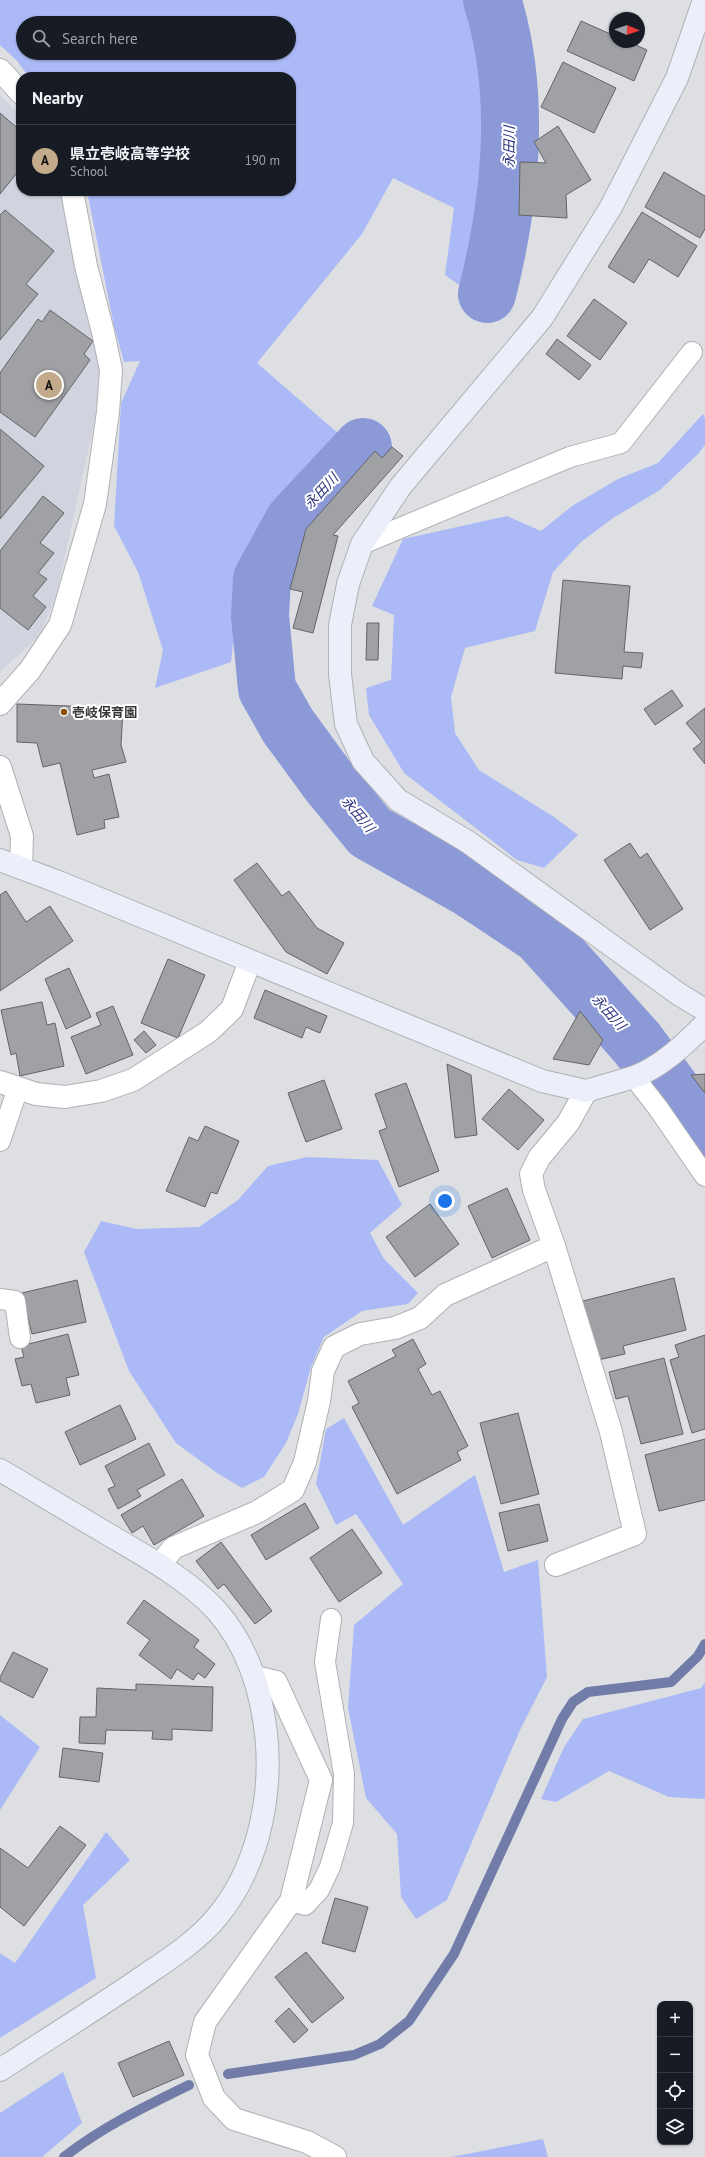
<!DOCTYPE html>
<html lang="en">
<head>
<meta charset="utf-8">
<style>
	:root { --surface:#171b24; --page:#242831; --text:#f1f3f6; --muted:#9ea1a6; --line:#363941; --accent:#c3aa8a }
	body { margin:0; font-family:"PT Sans","Noto Sans JP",sans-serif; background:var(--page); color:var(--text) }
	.controls { position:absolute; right:12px; bottom:12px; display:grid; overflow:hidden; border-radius:8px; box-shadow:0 1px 3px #0004 }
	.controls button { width:36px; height:36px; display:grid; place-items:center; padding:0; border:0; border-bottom:1px solid var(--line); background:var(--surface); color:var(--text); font:20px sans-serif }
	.compass { position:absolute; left:609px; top:12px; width:36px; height:36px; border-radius:50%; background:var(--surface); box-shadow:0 1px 3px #0004; rotate:92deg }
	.you { position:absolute; left:445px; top:1201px; width:14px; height:14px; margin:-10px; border:3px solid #fff; border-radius:50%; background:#1a73e8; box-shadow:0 0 0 6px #1a73e833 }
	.badge { display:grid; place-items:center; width:26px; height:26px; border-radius:50%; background:var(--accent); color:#111; font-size:13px; font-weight:700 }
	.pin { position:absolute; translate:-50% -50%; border:2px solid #fff; box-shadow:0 1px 4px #0006 }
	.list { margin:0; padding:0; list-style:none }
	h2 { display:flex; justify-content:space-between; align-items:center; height:52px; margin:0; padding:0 16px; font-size:17px }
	h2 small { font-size:13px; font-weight:400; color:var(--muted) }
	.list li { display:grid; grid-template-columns:26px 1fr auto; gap:12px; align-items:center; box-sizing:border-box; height:72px; padding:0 16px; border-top:1px solid var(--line) }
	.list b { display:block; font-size:15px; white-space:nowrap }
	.list p { margin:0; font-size:13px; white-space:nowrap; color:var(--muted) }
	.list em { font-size:13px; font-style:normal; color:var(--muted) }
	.icon { flex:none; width:22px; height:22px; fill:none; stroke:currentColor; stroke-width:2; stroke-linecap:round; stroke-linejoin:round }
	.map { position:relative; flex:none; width:705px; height:2157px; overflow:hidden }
	.search { position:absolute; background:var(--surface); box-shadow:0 1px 3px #0004; left:16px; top:16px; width:280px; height:44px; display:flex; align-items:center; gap:10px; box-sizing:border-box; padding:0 14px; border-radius:22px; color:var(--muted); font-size:15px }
	.panel { position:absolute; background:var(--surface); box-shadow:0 1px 3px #0004; left:16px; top:72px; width:280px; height:124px; border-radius:16px }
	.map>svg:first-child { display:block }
	.built { fill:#d1d4df }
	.green { fill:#abbaf6; fill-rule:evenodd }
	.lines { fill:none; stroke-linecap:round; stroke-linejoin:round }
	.stream { stroke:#727ca8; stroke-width:10 }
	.river { stroke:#8b99d7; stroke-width:58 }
	.building { fill:#a0a1a5; stroke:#636468 }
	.lane-casing { stroke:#afb1b5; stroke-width:22 }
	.street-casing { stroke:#afb1b5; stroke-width:24 }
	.secondary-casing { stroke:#afb1b5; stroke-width:24 }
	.lane { stroke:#fff; stroke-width:20 }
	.street { stroke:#fff; stroke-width:22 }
	.secondary { stroke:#eceffa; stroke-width:22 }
	.poi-dot { fill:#8a5106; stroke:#fff; stroke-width:1.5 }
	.labels { text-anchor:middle; stroke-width:4; stroke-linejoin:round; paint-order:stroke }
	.poi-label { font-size:13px; font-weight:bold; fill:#373739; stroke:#fff; text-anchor:start }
	.water-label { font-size:14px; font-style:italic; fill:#2d357e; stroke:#fff }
</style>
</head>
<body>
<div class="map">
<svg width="705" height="2157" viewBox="0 0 705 2157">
	<rect width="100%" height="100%" fill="#dedfe3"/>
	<polygon class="built" points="0,95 21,116 21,191 61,191 101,351 95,419 56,597 39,636 0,672"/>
	<g class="green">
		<path d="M 0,0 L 480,0 L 489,25 L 501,97 L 492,213 L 459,285 L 445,275 L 454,208 L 393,178 L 362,234 L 257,363 L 347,441 L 252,559 L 234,635 L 231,662 L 155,688 L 163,650 L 138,572 L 114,526 L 121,403 L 140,361 L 124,362 L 114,326 L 87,191 L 291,191 L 291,77 L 29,77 L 17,61 L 0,45 ZM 23,23 L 289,23 L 289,53 L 23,53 Z"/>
		<polygon points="703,414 705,418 705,445 698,454 660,490 613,518 581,542 553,572 535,631 465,648 451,697 455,733 479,770 554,817 578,835 544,868 517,860 404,773 369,715 366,688 391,680 394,615 372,606 403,539 507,516 541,531 572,506 618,479 658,463"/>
		<polygon points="307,1157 378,1160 402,1205 370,1233 384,1259 418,1293 408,1304 362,1311 324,1337 311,1367 298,1414 286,1443 264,1477 242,1488 217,1473 176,1443 129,1371 84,1252 101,1221 137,1229 199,1227 238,1200 268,1166"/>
		<polygon points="344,1418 403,1525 475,1475 504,1572 538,1560 547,1677 520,1730 447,1900 416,1919 401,1897 397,1834 366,1798 348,1708 354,1625 403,1584 356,1514 336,1525 316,1484 326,1429"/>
		<polygon points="705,1682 705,1799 669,1797 609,1771 556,1802 541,1799 564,1747 583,1719 701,1688"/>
		<polygon points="0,1715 40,1747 0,1810"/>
		<polygon points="106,1832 130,1860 83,1905 96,1978 0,2038 0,1953 15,1963"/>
		<polygon points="63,2072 82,2123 42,2157 0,2157 0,2113"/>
		<polygon points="543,2139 548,2157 451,2157"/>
	</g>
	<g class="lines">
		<g class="stream">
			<polyline points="228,2074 354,2055 380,2044 409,2021 454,1954 562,1719 573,1702 588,1692 671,1682 698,1656 705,1644"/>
			<path d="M 64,2157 C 102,2127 146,2106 189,2085"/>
		</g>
		<g class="river">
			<path d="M 487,294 C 511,199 522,95 492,0"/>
			<polyline points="363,447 294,521 262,579 260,616 267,689 288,726 329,782 370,832 471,889 540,935 637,1043 705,1136"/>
		</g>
	</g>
	<g class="building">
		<polygon points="581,21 615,36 615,42 629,42 647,50 634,81 567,51"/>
		<polygon points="563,62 616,88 594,133 541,107"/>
		<polygon points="0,113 21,131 21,168 0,194"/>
		<polygon points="558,126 591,180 566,195 567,218 519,215 520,162 546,163 534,142"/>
		<polygon points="664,172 705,196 705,229 700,238 645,207"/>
		<polygon points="5,210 54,251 26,284 38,294 0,340 0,215"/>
		<polygon points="642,212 697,246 678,277 649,259 634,283 608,267"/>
		<polygon points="594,299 627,323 600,360 567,336"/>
		<polygon points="50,310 93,341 84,354 90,360 35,437 0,412 0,373 38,319 42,322"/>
		<polygon points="557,339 591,365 579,380 546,354"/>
		<polygon points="0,429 44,466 0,519"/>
		<polygon points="392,447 403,456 333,535 338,536 313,633 293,628 303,592 290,589 306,529 375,451 382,458"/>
		<polygon points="43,496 64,513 40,543 54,553 38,573 47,579 33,596 46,607 28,630 0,608 0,551"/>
		<polygon points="563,580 630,586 624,652 643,653 641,668 623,666 622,679 555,673"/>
		<polygon points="367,623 379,623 378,660 366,660"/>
		<polygon points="672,690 683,706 655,725 644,709"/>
		<polygon points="17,704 123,708 121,745 126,762 92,770 94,778 109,774 119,817 104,820 105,828 77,835 60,763 43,767 37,743 17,742"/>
		<polygon points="705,708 705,764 693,749 702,742 686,723"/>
		<polygon points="630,843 640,858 647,853 683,909 650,930 604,860"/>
		<polygon points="257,863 282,896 289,891 317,928 344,943 327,974 286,952 234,880"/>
		<polygon points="6,891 26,922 50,906 73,941 0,991 0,895"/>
		<polygon points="168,959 205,975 178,1038 141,1023"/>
		<polygon points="69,968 91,1017 66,1029 45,979"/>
		<polygon points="265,990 327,1016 320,1033 306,1027 302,1038 254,1018"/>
		<polygon points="42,1002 47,1025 55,1023 64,1066 20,1076 16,1053 11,1055 1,1010"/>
		<polygon points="113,1006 133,1055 86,1074 71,1037 101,1025 96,1013"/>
		<polygon points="580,1011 603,1040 589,1065 553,1059"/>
		<polygon points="144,1031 156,1045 146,1053 134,1040"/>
		<polygon points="447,1064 471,1075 477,1135 455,1138"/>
		<polygon points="705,1074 705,1093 691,1075"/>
		<polygon points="324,1080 342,1129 306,1142 288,1093"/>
		<polygon points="406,1083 439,1171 399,1187 379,1131 387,1128 375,1094"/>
		<polygon points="509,1089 544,1120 518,1150 482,1119"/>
		<polygon points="205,1126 239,1141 217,1194 211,1192 205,1207 166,1191 189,1137 198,1141"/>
		<polygon points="507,1188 530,1240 492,1258 468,1206"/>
		<polygon points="430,1204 459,1244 415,1277 386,1237"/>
		<polygon points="674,1278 686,1330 623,1346 625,1354 598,1360 583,1301"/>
		<polygon points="77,1280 86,1322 32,1334 22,1293"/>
		<polygon points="68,1334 79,1375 66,1378 70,1395 36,1403 31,1384 22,1386 15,1359 24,1357 21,1346"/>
		<polygon points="705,1335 705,1429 692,1433 670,1360 679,1357 675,1345"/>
		<polygon points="413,1339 426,1364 418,1369 432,1395 440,1391 468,1446 457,1452 461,1460 397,1494 352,1407 359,1403 348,1381 396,1356 392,1350"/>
		<polygon points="664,1358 683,1434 641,1444 628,1396 616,1399 609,1372"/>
		<polygon points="120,1405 136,1439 80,1465 65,1432"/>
		<polygon points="518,1413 539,1494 501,1504 480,1423"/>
		<polygon points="705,1439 705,1500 659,1511 645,1455"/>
		<polygon points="149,1443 165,1475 137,1490 141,1496 118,1509 108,1489 115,1486 105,1466"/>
		<polygon points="182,1479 204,1516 154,1545 143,1526 132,1533 121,1515"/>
		<polygon points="305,1503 319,1528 266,1560 251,1535"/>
		<polygon points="539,1504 548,1541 508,1551 499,1513"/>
		<polygon points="352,1529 382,1573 339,1602 310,1558"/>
		<polygon points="221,1542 272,1611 255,1624 224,1584 218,1589 196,1561"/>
		<polygon points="144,1600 199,1640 194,1647 215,1664 205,1678 198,1673 193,1680 177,1669 171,1679 139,1655 150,1640 127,1623"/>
		<polygon points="13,1652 48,1669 33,1698 0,1681 0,1677"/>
		<polygon points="136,1684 213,1687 212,1731 172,1729 172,1740 152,1739 153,1731 106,1730 105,1744 79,1743 80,1717 96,1717 97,1688 136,1690"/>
		<polygon points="63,1748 103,1753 99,1782 59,1777"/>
		<polygon points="60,1826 86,1845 24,1926 0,1907 0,1848 28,1868"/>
		<polygon points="335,1898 368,1907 355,1952 322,1943"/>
		<polygon points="306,1952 344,1998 312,2023 275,1977"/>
		<polygon points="289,2008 308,2030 294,2043 275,2021"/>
		<polygon points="169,2041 184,2075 133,2097 118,2063"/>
	</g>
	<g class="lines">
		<g class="lane-casing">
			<g id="lane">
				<polyline points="362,544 570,457 621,443 692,352"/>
				<polyline points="634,1077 658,1108 705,1176"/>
				<polyline points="0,1141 18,1088"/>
				<polyline points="0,1299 15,1301 20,1338"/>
				<polyline points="291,1901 305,1905 319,1890 330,1867 343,1823 344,1774 325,1662 331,1619"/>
			</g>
		</g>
		<g class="street-casing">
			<g id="street">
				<polyline points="0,70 21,93"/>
				<polyline points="0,704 30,670 60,625 95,504 108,412 111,370 103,332 86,266 72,191"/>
				<polyline points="0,767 22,836 21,867"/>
				<polyline points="0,1082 36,1094 65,1097 101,1091 133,1080 208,1032 232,1009 250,961"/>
				<polyline points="160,1565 173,1548 257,1512 293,1490 305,1462 319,1401 323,1371 334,1347 360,1334 395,1328 420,1318 445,1295 554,1246"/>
				<polyline points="556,1565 635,1534 611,1432 554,1246 534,1190 531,1174 539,1158 568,1123 586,1091"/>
				<polyline points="255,1677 276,1682 321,1780 291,1901 205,2022 197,2055 214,2098 234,2119 307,2142 335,2157"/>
			</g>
		</g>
		<g class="secondary-casing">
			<g id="secondary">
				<polyline points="704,0 677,78 611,207 542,318 401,486 362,544 348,584 340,625 340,674 346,724 363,761 398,800 468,842 680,995 705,1010"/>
				<path d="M 0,860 L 61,883 L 542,1081 L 586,1091 L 634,1077 C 661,1067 685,1044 705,1024"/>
				<path d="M 0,1470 C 37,1492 74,1514 111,1536 C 147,1557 187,1579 216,1610 C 249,1647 263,1695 267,1744 C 271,1804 256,1870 217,1917 C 198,1940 172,1957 147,1974 C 99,2007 49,2038 0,2070"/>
			</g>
		</g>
		<use href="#lane" class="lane"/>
		<use href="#street" class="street"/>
		<use href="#secondary" class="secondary"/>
	</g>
	<circle class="poi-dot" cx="64" cy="712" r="4"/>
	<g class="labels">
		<g class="poi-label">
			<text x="72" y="717">壱岐保育園</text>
		</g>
		<g class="water-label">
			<text transform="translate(509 147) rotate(-89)" y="5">永田川</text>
			<text transform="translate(321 491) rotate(-47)" y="5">永田川</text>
			<text transform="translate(358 814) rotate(50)" y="5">永田川</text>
			<text transform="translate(609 1012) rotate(48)" y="5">永田川</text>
		</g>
	</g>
</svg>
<div class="controls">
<button>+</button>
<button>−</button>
<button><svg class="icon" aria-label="locate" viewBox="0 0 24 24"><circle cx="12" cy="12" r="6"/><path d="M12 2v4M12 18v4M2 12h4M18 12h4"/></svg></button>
<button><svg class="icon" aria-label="layers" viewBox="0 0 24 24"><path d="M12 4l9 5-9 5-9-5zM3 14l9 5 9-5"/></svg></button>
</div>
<svg class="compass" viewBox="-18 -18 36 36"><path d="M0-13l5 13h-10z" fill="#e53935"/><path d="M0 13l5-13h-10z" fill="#9ea1a6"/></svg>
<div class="you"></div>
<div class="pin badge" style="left:49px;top:385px">A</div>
<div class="search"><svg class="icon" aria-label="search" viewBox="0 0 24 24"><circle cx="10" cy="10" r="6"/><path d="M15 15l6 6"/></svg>Search here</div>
<section class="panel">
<h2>Nearby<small></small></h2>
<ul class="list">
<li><span class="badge">A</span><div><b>県立壱岐高等学校</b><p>School</p></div><em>190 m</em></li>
</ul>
</section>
</div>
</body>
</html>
